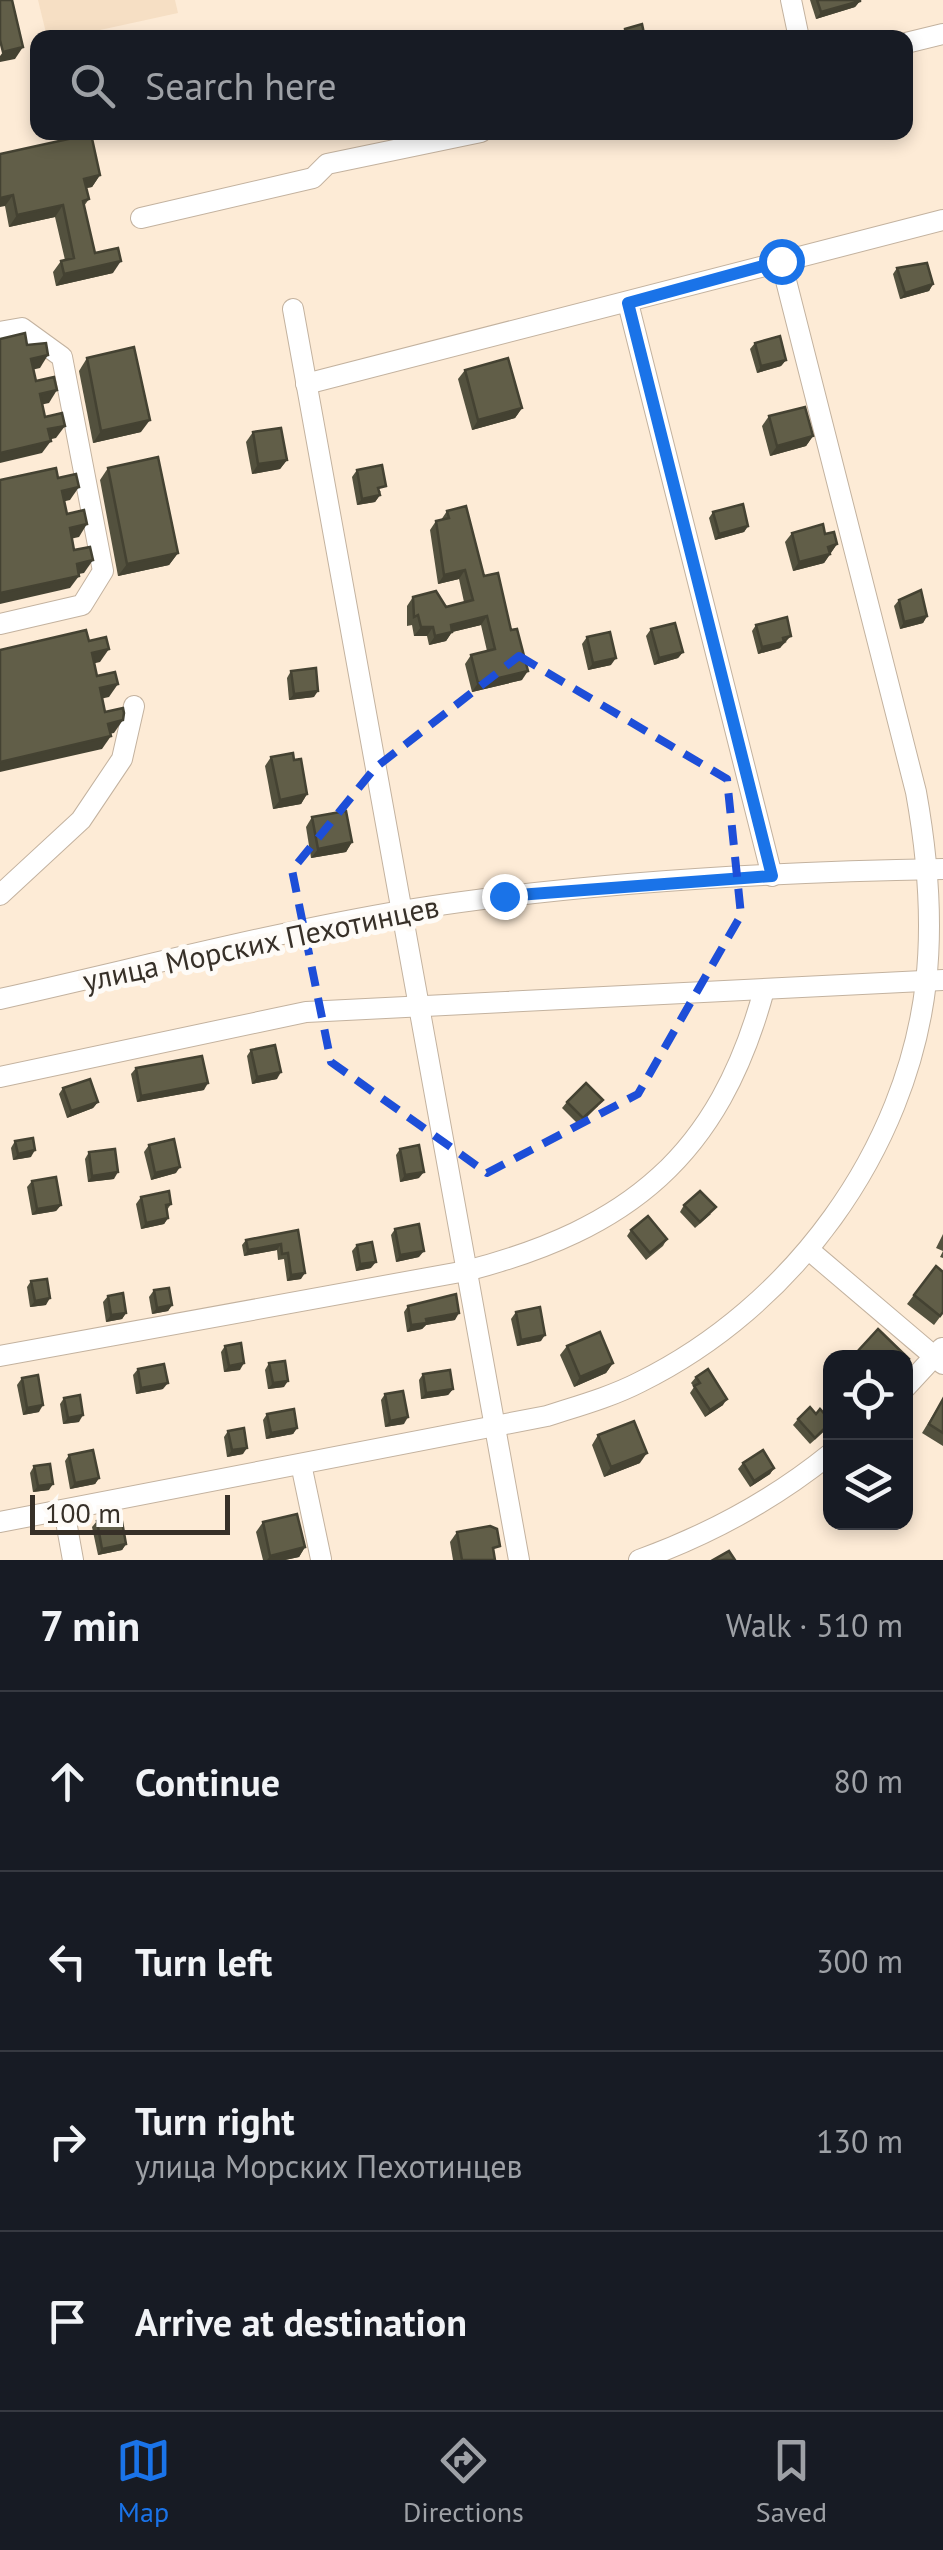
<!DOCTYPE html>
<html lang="en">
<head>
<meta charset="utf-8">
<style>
	:root { --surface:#171b24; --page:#242831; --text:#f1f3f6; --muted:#9ea1a6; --line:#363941; --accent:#1a73e8 }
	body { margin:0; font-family:"PT Sans",sans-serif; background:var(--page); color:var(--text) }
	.controls { position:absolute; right:30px; bottom:30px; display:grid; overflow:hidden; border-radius:20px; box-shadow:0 5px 15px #0003 }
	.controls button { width:90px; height:90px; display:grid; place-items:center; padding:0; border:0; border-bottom:2px solid var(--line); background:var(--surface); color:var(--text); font:50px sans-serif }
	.scale { position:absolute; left:30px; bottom:25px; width:200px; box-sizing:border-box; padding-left:10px; border:5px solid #373028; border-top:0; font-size:28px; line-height:35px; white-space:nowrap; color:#373028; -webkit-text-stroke:8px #fefbf7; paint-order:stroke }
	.stop { position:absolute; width:30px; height:30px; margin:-22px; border:8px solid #1a73e8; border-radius:50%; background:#fff }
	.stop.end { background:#1a73e8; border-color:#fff; box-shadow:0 2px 10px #0008 }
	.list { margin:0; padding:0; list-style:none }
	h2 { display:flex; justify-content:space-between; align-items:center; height:130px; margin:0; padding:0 40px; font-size:42px }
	h2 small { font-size:32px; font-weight:400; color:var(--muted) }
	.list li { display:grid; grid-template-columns:65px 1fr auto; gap:30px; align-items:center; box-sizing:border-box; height:180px; padding:0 40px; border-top:2px solid var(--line) }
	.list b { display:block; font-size:38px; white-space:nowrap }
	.list p { margin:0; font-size:32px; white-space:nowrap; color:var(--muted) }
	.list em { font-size:32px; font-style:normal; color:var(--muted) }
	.icon { flex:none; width:55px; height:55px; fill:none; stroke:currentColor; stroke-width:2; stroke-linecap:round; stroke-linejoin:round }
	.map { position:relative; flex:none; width:943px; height:1560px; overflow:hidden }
	.search { position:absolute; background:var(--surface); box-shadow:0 5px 15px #0003; left:30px; right:30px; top:30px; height:110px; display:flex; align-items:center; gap:25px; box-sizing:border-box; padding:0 35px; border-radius:20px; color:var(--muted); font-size:38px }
	.sheet { height:850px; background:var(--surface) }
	nav { display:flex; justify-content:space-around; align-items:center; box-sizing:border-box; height:140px; border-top:2px solid var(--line); background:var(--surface); font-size:28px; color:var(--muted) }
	nav a { display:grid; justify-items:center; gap:5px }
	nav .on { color:var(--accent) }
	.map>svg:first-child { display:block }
	.built { fill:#f6dfc4 }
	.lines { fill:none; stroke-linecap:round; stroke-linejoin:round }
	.minor-casing { stroke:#c3b29f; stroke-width:22 }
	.minor { stroke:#fff; stroke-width:20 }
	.wall { fill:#53513e }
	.shaded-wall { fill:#444232 }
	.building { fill:#615e48; stroke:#444232; stroke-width:2.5 }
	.route { stroke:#1a73e8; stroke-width:12 }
	.marked { fill:none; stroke:#1d4ed8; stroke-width:8; stroke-dasharray:20 12; stroke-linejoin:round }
	.labels { text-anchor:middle; stroke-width:10; stroke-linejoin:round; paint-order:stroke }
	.street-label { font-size:30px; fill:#373028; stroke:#fefbf7 }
</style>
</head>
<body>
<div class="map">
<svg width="943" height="1560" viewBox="0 0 943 1560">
	<rect width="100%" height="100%" fill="#fdebd6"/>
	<polygon class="built" points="38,0 175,0 178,13 68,37 47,37"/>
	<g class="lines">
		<g class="minor-casing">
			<g id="minor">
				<polyline points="791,0 799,38"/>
				<polyline points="906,43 943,34"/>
				<polyline points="141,218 313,178 327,164 481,132"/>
				<polyline points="628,303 772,876"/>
				<polyline points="293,309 519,1560"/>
				<polyline points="0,332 22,328 62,357 103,571 82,605 0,624"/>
				<polyline points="306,384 943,220"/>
				<polyline points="0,895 81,820 122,759 134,706"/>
				<path d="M 0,999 C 135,969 270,933 407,910 C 583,882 765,872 943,869"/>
				<polyline points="0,1077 306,1012 943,980"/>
				<polyline points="809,1250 943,1364"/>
				<path d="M 0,1356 L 466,1271 C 629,1229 719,1156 764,990"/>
				<polyline points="906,1387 942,1348"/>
				<polyline points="301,1464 321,1559"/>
				<polyline points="64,1510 73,1560"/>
				<path d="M 0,1522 L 547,1416 C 578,1406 611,1397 640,1382 C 792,1307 907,1151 926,982 C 933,919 927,853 916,792 L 781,261"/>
				<path d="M 639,1560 C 708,1535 773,1500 830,1454"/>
			</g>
		</g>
		<use href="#minor" class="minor"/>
	</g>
	<g class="wall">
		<polygon points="810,0 860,0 860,1 855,7 816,19"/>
		<polygon points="0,154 100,175 92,187 86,188 89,199 84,206 95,253 113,273 56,286 53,272 61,261 65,260 55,217 9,227 5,206"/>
		<polygon points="897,268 933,284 929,291 900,299 893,274"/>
		<polygon points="755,343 786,360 781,366 757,373 750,349"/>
		<polygon points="87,358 141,432 93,443 79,371"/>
		<polygon points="465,370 522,408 515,418 472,430 458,379"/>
		<polygon points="769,416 813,436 806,446 770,456 762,426"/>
		<polygon points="253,432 287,460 280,469 252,474 246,442"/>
		<polygon points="108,468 178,553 169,565 118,576 100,480"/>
		<polygon points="357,470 381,492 379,493 380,495 375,502 357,505 352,477"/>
		<polygon points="447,511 484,576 522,680 472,692 465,664 471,655 487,651 481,625 452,632 446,641 429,645 427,636 414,636 412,625 407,626 407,606 413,597 446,607 464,602 459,579 438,584 430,530 436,521 441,520"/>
		<polygon points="713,512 748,526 744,532 715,540 709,518"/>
		<polygon points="792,533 825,534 837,544 824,563 793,571 785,542"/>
		<polygon points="899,600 927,616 923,623 900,629 894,606"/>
		<polygon points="756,625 787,642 783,643 780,648 758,654 752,631"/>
		<polygon points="651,629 683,652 678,658 654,665 646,636"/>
		<polygon points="587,637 611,665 588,670 582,644"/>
		<polygon points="291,671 314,697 289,700 287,678"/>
		<polygon points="271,757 307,794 301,804 273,809 265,766"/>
		<polygon points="312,817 352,842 346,852 311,858 306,827"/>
		<polygon points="251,1050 277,1079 252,1084 247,1056"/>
		<polygon points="136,1068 204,1090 137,1102 131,1074"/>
		<polygon points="63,1088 98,1102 93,1108 67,1118 59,1094"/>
		<polygon points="567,1102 598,1106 579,1125 562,1108"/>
		<polygon points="15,1141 31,1157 13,1160 11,1148"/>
		<polygon points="149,1145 176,1173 151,1180 144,1152"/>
		<polygon points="400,1149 419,1178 400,1182 396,1155"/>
		<polygon points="89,1152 114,1179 88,1182 85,1159"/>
		<polygon points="32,1181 61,1205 56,1211 32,1215 27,1187"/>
		<polygon points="141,1197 171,1204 167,1210 168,1218 164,1224 141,1229 136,1204"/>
		<polygon points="684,1205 711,1214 695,1228 680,1212"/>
		<polygon points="395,1229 419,1257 396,1262 391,1235"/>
		<polygon points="298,1230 301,1279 287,1281 284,1259 278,1260 277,1250 244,1256 242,1245 246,1240"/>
		<polygon points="631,1230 667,1239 663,1246 646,1260 627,1236"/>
		<polygon points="943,1234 943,1258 940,1257 943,1251 936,1248"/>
		<polygon points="357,1245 371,1268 356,1271 352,1251"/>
		<polygon points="936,1266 943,1313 934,1325 907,1304"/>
		<polygon points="31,1281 46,1305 30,1307 27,1287"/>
		<polygon points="154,1290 172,1305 168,1311 152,1314 149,1297"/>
		<polygon points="108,1296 126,1313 122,1319 106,1322 103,1302"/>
		<polygon points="408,1306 455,1320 426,1325 422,1329 407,1332 404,1312"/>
		<polygon points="516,1312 541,1341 517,1346 511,1319"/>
		<polygon points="225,1346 240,1370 224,1372 221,1352"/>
		<polygon points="567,1346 613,1363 606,1373 574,1387 560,1355"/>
		<polygon points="269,1363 284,1387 268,1389 265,1370"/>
		<polygon points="138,1369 163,1389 136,1394 133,1375"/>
		<polygon points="423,1374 453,1389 448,1395 421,1399 419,1380"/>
		<polygon points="696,1377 723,1405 705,1417 690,1393 694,1387 691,1383"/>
		<polygon points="22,1378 39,1412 23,1415 17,1385"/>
		<polygon points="385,1394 404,1424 385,1427 381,1400"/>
		<polygon points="64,1398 79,1422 63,1424 60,1404"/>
		<polygon points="943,1399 943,1446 922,1433"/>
		<polygon points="267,1414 297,1428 293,1434 266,1439 263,1420"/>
		<polygon points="816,1414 828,1428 810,1444 793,1425 798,1419"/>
		<polygon points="228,1431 243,1454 227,1457 224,1437"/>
		<polygon points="598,1435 640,1463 604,1477 592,1445"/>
		<polygon points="69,1455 99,1478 95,1484 70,1489 65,1461"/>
		<polygon points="743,1463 774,1468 770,1474 750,1487 738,1469"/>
		<polygon points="34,1466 49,1490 33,1492 30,1473"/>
		<polygon points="830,1490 830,1504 826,1497"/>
		<polygon points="97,1521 126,1544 122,1550 98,1555 92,1527"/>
		<polygon points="263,1522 305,1547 299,1557 285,1560 263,1560 256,1532"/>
		<polygon points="457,1532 494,1555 495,1560 453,1560 450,1542"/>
	</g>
	<g class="shaded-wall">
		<polygon points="860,1 855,7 816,19 821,12"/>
		<polygon points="23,47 15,59 0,62 0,56 3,52"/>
		<polygon points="331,132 346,132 344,135 320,140 324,134"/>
		<polygon points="100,175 92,187 76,190 84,179"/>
		<polygon points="13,195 5,206 0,207 0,198"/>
		<polygon points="63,205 55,217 9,227 17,215"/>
		<polygon points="121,261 113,273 56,286 64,274"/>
		<polygon points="933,284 929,291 900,299 905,293"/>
		<polygon points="48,355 40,368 23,372 31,359"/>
		<polygon points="786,360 781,366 757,373 761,366"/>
		<polygon points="57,390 49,403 31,407 40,394"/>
		<polygon points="522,408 515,418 472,430 478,420"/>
		<polygon points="150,420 141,432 93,443 101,431"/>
		<polygon points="65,426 56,438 39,442 48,429"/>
		<polygon points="813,436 806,446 770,456 777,446"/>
		<polygon points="51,441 42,453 0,463 0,453"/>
		<polygon points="287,460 280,469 252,474 258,464"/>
		<polygon points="79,487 70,500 53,504 62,491"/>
		<polygon points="380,495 375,502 357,505 362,499"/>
		<polygon points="87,524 79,537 61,541 70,528"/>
		<polygon points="748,526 744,532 715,540 719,534"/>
		<polygon points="837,544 824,563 793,571 799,562 828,547"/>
		<polygon points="178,553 169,565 118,576 127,564"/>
		<polygon points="93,560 84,573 68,576 77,564"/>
		<polygon points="465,570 459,579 438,584 444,575"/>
		<polygon points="79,576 70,588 0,604 0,593"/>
		<polygon points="487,616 481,625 452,632 446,641 429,645 435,636 451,625"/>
		<polygon points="927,616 923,623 900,629 904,622"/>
		<polygon points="421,627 433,627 427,636 414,636"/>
		<polygon points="791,636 780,648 758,654 762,647"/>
		<polygon points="109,649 100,662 83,666 92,653"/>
		<polygon points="683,652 678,658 654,665 659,658"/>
		<polygon points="616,658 611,665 588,670 593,663"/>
		<polygon points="528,671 522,680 472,692 478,683"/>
		<polygon points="118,684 109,697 91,701 100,688"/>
		<polygon points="318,691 314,697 289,700 294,694"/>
		<polygon points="123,720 114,733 99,736 108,724"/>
		<polygon points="111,736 102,749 0,772 0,762"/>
		<polygon points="307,794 301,804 273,809 280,800"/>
		<polygon points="352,842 346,852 311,858 318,849"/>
		<polygon points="281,1072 277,1079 252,1084 257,1077"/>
		<polygon points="208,1083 204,1090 137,1102 141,1096"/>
		<polygon points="98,1102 93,1108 67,1118 71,1111"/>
		<polygon points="35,1150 31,1157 13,1160 18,1154"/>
		<polygon points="180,1167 176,1173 151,1180 155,1173"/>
		<polygon points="118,1172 114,1179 88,1182 92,1176"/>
		<polygon points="424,1172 419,1178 400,1182 405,1175"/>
		<polygon points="61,1205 56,1211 32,1215 37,1209"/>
		<polygon points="168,1218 164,1224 141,1229 146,1223"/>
		<polygon points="281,1244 277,1250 244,1256 248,1250"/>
		<polygon points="424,1251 419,1257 396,1262 400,1255"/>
		<polygon points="376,1262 371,1268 356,1271 360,1264"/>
		<polygon points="305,1273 301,1279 287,1281 291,1275"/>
		<polygon points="50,1298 46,1305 30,1307 35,1301"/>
		<polygon points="172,1305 168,1311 152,1314 157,1308"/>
		<polygon points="126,1313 122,1319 106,1322 111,1315"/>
		<polygon points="459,1313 455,1320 426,1325 422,1329 407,1332 411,1325 426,1319"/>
		<polygon points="545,1335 541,1341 517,1346 521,1340"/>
		<polygon points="244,1363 240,1370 224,1372 229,1366"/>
		<polygon points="613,1363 606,1373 574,1387 580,1377"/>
		<polygon points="288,1381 284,1387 268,1389 273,1383"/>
		<polygon points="168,1383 163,1389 136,1394 141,1388"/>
		<polygon points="453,1389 448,1395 421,1399 426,1393"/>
		<polygon points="727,1399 723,1405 705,1417 710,1410"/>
		<polygon points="43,1405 39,1412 23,1415 27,1408"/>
		<polygon points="83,1415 79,1422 63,1424 68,1418"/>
		<polygon points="408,1417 404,1424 385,1427 390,1421"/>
		<polygon points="297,1428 293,1434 266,1439 271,1433"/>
		<polygon points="247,1448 243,1454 227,1457 232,1450"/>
		<polygon points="647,1453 640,1463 604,1477 611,1467"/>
		<polygon points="774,1468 770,1474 750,1487 754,1481"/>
		<polygon points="99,1478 95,1484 70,1489 75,1483"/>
		<polygon points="53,1484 49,1490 33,1492 38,1486"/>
		<polygon points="126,1544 122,1550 98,1555 102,1549"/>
		<polygon points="305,1547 299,1557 285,1560 267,1560 270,1556"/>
	</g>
	<g class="building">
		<polygon points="0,0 12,0 23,47 3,52 0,40"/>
		<polygon points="817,0 860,0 860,1 821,12"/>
		<polygon points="642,24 645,38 626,38 625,29"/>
		<polygon points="91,134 100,175 84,179 89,199 83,201 95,253 118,248 121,261 64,274 61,261 74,258 63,205 17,215 13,195 0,198 0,154"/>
		<polygon points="927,263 933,284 905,293 897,268"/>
		<polygon points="25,333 27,345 46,343 48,355 31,359 36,381 54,377 57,390 40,394 45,417 62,413 65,426 48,429 51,441 0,453 0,339"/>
		<polygon points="780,336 786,360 761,366 755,343"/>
		<polygon points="134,347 150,420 101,431 87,358"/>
		<polygon points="508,358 522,408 478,420 465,370"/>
		<polygon points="805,407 813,436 777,446 769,416"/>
		<polygon points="281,428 287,460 258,464 253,432"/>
		<polygon points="158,457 178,553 127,564 108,468"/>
		<polygon points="382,465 386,486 378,488 380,495 362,499 357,470"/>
		<polygon points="56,468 58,478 76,474 79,487 62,491 67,514 84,510 87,524 70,528 74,550 90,547 93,560 77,564 79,576 0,593 0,480"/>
		<polygon points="743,504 748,526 719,534 713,512"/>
		<polygon points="466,506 484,576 498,573 511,630 517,629 528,671 478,683 471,655 495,649 487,616 451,625 452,632 435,636 433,627 421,627 418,615 414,617 413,597 436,591 446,607 473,600 465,570 444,575 436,521 449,518 447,511"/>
		<polygon points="823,524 825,534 834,532 837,544 828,547 830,554 799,562 792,533"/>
		<polygon points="921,590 927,616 904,622 899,600"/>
		<polygon points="787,617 791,636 783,638 784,642 762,647 756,625"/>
		<polygon points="675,623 683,652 659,658 651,629"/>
		<polygon points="86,630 89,641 106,637 109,649 92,653 97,676 115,672 118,684 100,688 105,712 123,708 124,713 123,720 108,724 111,736 0,762 0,650"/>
		<polygon points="610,632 616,658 593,663 587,637"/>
		<polygon points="316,668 318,691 294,694 291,671"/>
		<polygon points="293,753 294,760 301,759 307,794 280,800 271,757"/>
		<polygon points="346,811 352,842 318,849 312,817"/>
		<polygon points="275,1045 281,1072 257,1077 251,1050"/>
		<polygon points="202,1056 208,1083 141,1096 136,1068"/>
		<polygon points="90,1079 98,1102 71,1111 63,1088"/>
		<polygon points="586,1083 603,1100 583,1118 567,1102"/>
		<polygon points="33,1138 35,1150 18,1154 15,1141"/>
		<polygon points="174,1139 180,1167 155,1173 149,1145"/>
		<polygon points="419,1145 424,1172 405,1175 400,1149"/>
		<polygon points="115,1149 118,1172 92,1176 89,1152"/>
		<polygon points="56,1177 61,1205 37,1209 32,1181"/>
		<polygon points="169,1191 171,1204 166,1205 168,1218 146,1223 141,1197"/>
		<polygon points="700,1191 716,1207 700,1222 684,1205"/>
		<polygon points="648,1216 667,1239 650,1253 631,1230"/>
		<polygon points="419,1224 424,1251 400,1255 395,1229"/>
		<polygon points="298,1230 305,1273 291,1275 288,1253 282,1254 281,1244 248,1250 246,1240"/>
		<polygon points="372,1242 376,1262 360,1264 357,1245"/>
		<polygon points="936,1266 943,1272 943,1312 940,1316 914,1295"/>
		<polygon points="47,1279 50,1298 35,1301 31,1281"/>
		<polygon points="169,1288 172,1305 157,1308 154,1290"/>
		<polygon points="123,1293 126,1313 111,1315 108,1296"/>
		<polygon points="456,1294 459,1313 426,1319 427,1323 411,1325 408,1306"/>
		<polygon points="540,1307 545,1335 521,1340 516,1312"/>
		<polygon points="878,1329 909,1359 906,1363 906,1358 863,1358 857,1352"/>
		<polygon points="600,1332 613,1363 580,1377 567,1346"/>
		<polygon points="241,1343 244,1363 229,1366 225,1346"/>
		<polygon points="285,1361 288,1381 273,1383 269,1363"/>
		<polygon points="164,1364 168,1383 141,1388 138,1369"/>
		<polygon points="708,1369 727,1399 710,1410 694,1386 700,1383 696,1377"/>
		<polygon points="450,1370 453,1389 426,1393 423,1374"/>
		<polygon points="38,1375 43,1405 27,1408 22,1378"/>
		<polygon points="403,1391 408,1417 390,1421 385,1394"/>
		<polygon points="80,1395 83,1415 68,1418 64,1398"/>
		<polygon points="943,1399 943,1433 929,1424"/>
		<polygon points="810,1407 816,1414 820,1409 830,1420 830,1423 815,1438 798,1419"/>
		<polygon points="294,1409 297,1428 271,1433 267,1414"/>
		<polygon points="634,1421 647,1453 611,1467 598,1435"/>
		<polygon points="244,1428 247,1448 232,1450 228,1431"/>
		<polygon points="93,1450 99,1478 75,1483 69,1455"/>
		<polygon points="763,1450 774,1468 754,1481 743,1463"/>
		<polygon points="50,1464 53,1484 38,1486 34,1466"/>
		<polygon points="297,1514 305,1547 270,1556 263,1522"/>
		<polygon points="121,1516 126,1544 102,1549 97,1521"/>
		<polygon points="490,1526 497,1529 500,1546 493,1548 495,1560 462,1560 457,1532"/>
		<polygon points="729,1551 735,1560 713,1560"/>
	</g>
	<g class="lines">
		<polyline class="route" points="504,896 772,876 628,303 781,261"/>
	</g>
	<path class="marked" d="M 519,656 L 727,779 L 741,915 L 638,1094 L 487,1173 L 331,1062 L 292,870 L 375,768 Z"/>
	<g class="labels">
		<g class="street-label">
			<text transform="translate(261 944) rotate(-12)" y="10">улица Морских Пехотинцев</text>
		</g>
	</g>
</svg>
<div class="controls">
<button><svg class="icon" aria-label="locate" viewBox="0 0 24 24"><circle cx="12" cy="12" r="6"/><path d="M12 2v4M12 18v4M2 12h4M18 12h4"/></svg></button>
<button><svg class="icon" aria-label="layers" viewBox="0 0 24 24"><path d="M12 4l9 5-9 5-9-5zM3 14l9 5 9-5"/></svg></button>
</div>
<div class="scale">100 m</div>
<div class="stop" style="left:781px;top:261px"></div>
<div class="stop end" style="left:504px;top:896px"></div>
<div class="search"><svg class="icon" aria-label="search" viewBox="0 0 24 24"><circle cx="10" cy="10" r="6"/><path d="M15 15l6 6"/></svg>Search here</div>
</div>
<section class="sheet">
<h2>7 min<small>Walk · 510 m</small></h2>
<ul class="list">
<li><svg class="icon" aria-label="ahead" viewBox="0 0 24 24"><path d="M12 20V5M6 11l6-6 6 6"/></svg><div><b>Continue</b></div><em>80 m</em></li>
<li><svg class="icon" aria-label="left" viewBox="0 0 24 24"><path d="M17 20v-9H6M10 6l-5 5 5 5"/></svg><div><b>Turn left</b></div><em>300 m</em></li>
<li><svg class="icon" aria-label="right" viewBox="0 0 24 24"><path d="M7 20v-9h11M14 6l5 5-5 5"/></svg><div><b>Turn right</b><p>улица Морских Пехотинцев</p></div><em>130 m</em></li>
<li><svg class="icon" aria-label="arrive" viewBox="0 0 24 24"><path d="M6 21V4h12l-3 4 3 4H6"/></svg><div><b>Arrive at destination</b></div></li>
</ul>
</section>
<nav>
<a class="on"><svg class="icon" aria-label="map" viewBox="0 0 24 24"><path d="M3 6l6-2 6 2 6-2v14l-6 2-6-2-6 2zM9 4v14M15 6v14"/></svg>Map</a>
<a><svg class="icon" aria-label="directions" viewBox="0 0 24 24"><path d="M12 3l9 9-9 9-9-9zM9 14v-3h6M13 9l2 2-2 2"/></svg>Directions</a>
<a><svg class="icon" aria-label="saved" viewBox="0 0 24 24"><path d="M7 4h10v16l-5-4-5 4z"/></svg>Saved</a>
</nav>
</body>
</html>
